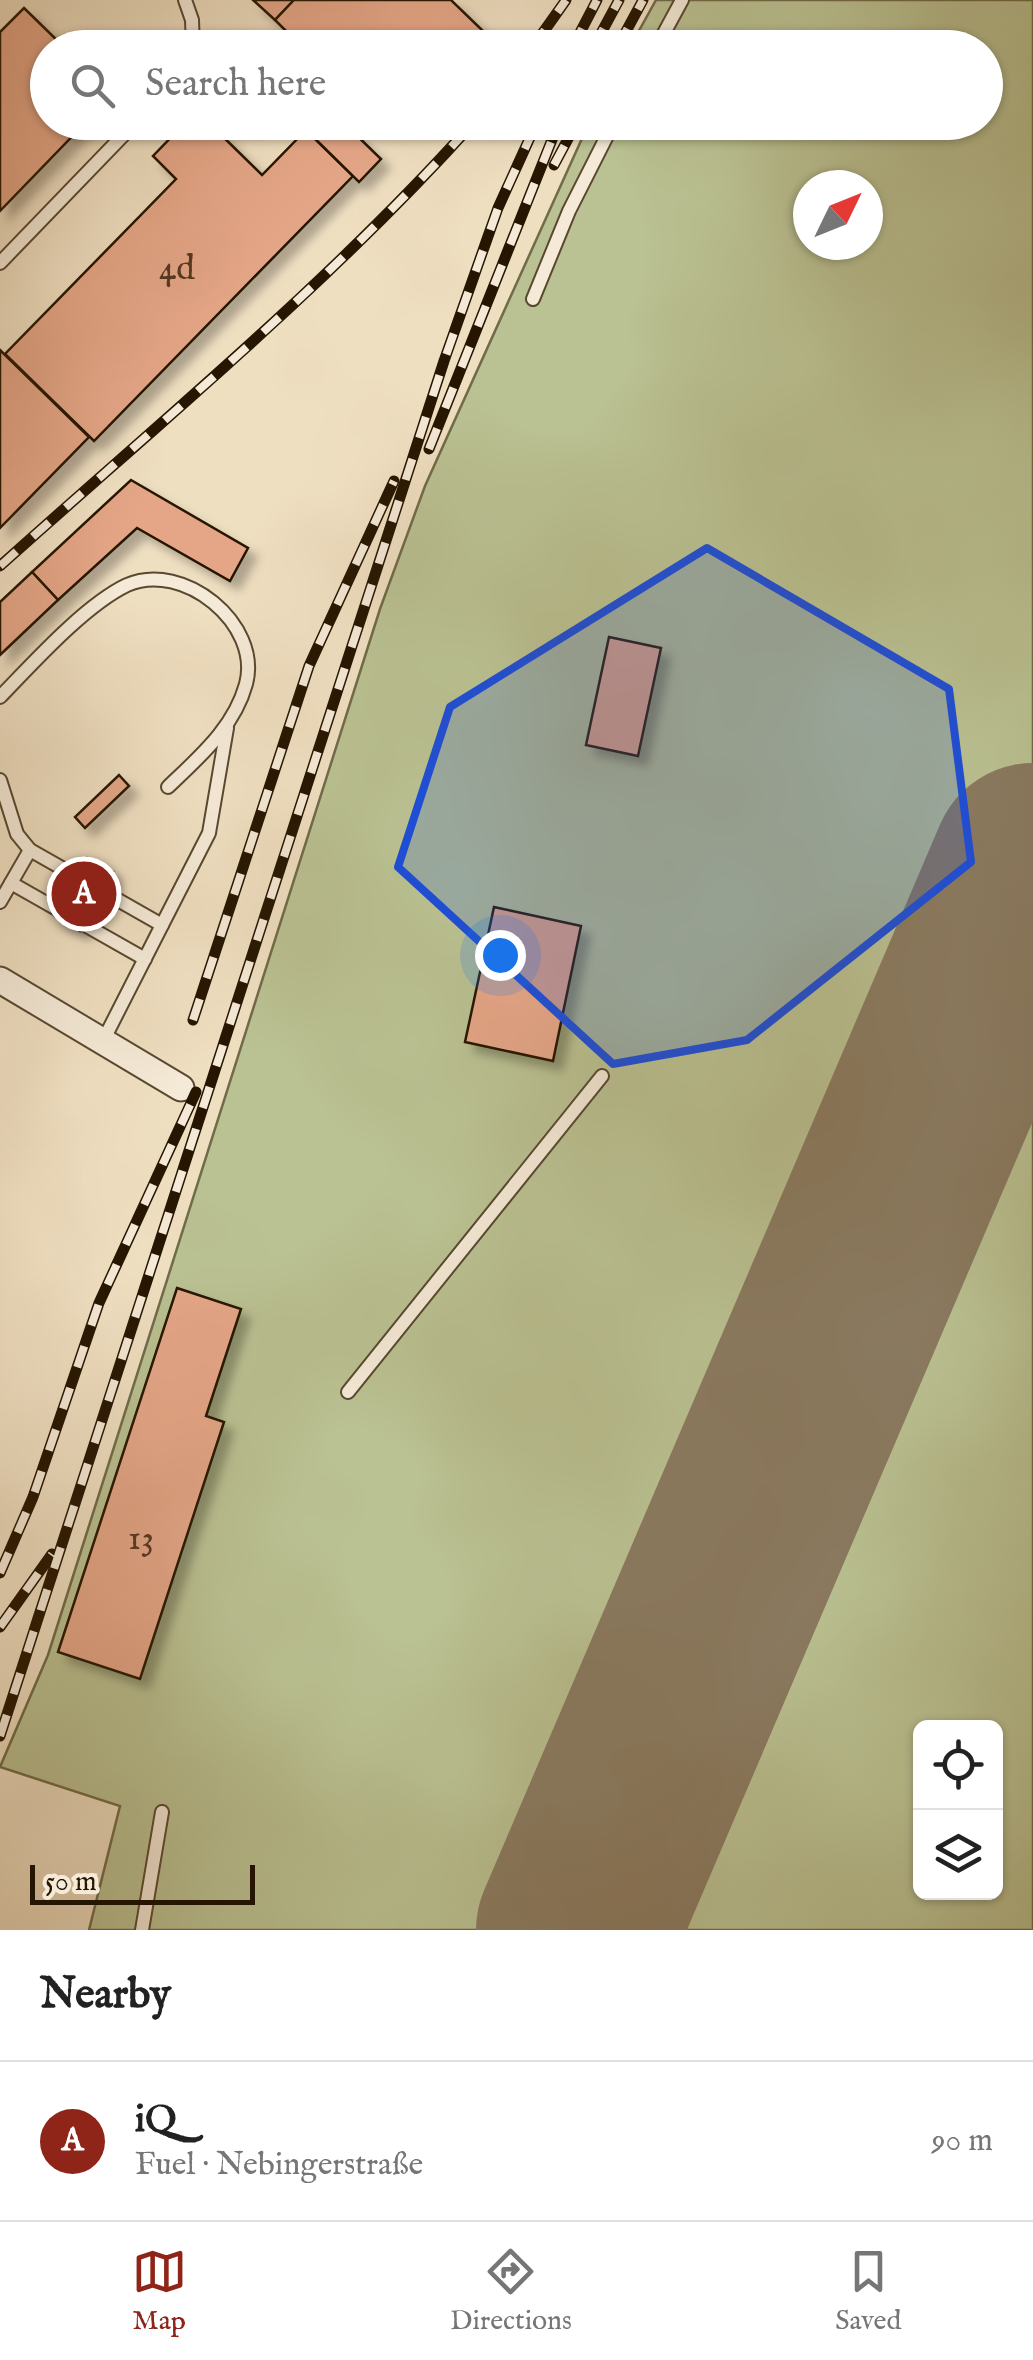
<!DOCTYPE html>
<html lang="en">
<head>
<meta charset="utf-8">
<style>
	:root { --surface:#fff; --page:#f6f6f6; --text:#222; --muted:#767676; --line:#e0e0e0; --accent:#8f2418 }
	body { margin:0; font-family:"IM FELL English",serif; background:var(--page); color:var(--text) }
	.controls { position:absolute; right:30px; bottom:30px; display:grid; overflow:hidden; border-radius:15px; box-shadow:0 2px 8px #0004 }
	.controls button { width:90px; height:90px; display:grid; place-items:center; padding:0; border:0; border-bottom:2px solid var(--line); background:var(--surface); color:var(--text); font:50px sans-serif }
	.compass { position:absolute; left:793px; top:170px; width:90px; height:90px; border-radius:50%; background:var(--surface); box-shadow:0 2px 8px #0004; rotate:47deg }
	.scale { position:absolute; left:30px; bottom:25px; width:225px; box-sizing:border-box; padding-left:10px; border:5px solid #261500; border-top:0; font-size:28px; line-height:35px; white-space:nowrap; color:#261500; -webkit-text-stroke:8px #f5ead7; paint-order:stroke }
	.you { position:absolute; left:500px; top:955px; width:35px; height:35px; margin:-25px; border:8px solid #fff; border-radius:50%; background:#1a73e8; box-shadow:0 0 0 15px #1a73e833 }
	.badge { display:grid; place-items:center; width:65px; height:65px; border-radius:50%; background:var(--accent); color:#fff; font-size:32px; font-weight:700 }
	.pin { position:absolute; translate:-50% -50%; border:5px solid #fff; box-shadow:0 2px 10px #0006 }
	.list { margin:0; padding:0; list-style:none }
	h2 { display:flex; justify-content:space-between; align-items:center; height:130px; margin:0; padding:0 40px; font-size:42px }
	h2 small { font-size:32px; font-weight:400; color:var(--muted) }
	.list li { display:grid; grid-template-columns:65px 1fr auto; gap:30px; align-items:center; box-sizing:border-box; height:160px; padding:0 40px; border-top:2px solid var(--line) }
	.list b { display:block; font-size:38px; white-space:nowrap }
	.list p { margin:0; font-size:32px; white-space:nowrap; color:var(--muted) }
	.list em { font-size:32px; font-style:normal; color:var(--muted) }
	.icon { flex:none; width:55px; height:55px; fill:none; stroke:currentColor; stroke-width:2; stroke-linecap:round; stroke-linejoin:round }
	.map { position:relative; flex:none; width:1033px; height:1930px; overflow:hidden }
	.search { position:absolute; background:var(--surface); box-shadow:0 2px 8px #0004; left:30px; right:30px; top:30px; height:110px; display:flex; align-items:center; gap:25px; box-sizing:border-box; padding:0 35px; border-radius:55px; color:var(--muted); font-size:38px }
	.sheet { height:290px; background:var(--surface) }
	nav { display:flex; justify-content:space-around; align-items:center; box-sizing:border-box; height:140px; border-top:2px solid var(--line); background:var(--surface); font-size:28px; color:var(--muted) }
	nav a { display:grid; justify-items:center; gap:5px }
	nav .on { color:var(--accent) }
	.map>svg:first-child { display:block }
	.green { fill:#bac192; stroke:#706b49; stroke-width:2.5; fill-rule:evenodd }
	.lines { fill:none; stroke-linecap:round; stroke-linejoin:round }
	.runway { stroke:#8a7a60; stroke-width:202 }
	.building { fill:#e4a687; stroke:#261500; stroke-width:2.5; filter:url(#shadow) }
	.service-casing { stroke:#584830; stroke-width:16 }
	.minor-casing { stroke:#584830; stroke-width:29 }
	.service { stroke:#f5ead7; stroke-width:12 }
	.minor { stroke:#f5ead7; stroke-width:25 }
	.rail-casing { stroke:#261500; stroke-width:11 }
	.rail { stroke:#f5ead7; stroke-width:8; stroke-dasharray:22; stroke-linecap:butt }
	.marked { fill:#1d4ed8; fill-opacity:0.2; stroke:#1d4ed8; stroke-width:8; stroke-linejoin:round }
	.labels { text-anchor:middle; stroke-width:8; stroke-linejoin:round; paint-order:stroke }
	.number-label { font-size:35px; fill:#563922 }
</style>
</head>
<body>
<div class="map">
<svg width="1033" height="1930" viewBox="0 0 1033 1930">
	<defs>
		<filter id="shadow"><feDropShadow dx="9" dy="9" stdDeviation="5" flood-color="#0004"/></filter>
	</defs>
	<rect width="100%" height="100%" fill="#efdfc1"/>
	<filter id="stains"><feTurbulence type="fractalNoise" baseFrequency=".002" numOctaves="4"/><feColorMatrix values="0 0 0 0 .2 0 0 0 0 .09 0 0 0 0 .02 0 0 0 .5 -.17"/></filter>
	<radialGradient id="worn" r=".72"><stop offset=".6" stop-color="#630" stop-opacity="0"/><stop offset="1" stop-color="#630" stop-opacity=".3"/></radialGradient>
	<path class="green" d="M 656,0 L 1033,0 L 1033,1930 L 89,1930 L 120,1806 L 0,1767 L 48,1655 L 380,609 L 425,486 L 589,123 L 986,122 L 986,48 L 630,47 ZM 808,185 L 868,185 L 868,245 L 808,245 ZM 920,1728 L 996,1728 L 996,1892 L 920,1892 Z"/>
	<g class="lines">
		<polyline class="runway" points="577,1930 1033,864"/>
	</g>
	<g class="building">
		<polygon points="253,0 294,0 275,20"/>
		<polygon points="294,0 451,0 482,30 464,48 303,48 275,20"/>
		<polygon points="24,8 65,48 48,48 48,122 86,122 0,211 0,32"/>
		<polygon points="186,122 208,122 262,175 306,130 353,176 94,441 5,354 176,179 153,156"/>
		<polygon points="298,122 343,122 381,159 359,182"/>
		<polygon points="0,350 89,437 0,528"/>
		<polygon points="131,480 248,548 230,581 137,528 58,600 32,572"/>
		<polygon points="32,572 58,600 0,655 0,602"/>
		<polygon points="609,637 661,648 638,756 586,745"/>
		<polygon points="119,775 129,786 85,828 75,817"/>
		<polygon points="87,858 113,872 80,931 55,916"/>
		<polygon points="494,907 581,926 553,1061 465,1042"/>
		<polygon points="177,1288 241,1309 206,1416 224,1422 140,1679 58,1652"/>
	</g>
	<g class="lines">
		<g class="service-casing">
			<g id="service">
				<polyline points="185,0 192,20 193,48"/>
				<polyline points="656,48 682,0"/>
				<polyline points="0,263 136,122"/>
				<polyline points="533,299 569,211 614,122"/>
				<path d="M 0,697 C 33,663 85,605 127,585 C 183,560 262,624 246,684 C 234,728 199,757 168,787"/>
				<polyline points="0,780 17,834 30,850"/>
				<polyline points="11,883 145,959"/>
				<polyline points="0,902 30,850 162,925 103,1041"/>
				<polyline points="162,925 209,833 227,728"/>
				<polyline points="348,1392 602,1076"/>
				<polyline points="142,1930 162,1812"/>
			</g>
		</g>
		<g class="minor-casing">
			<polyline id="minor" points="0,980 181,1088"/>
		</g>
		<use href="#service" class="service"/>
		<use href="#minor" class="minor"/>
		<g class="rail-casing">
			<g id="rail">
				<polyline points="532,48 566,0"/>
				<polyline points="572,48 597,0"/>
				<polyline points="593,48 619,0"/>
				<polyline points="617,48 643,0"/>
				<polyline points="554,165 577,122"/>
				<polyline points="429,449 559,122"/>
				<path d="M 0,566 C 160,422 330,283 474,122"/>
				<polyline points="193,1020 309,666 394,481"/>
				<polyline points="0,1573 33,1497 99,1303 196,1092"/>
				<polyline points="0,1627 52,1554"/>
				<polyline points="0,1736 444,361 498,208 537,122"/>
			</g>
		</g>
		<use href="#rail" class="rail"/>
	</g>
	<path class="marked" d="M 707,548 L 949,689 L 971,862 L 747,1040 L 613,1064 L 398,867 L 450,707 Z"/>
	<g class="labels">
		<g class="number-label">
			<text x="177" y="279">4d</text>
			<text x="141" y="1549">13</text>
		</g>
	</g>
	<rect width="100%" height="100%" filter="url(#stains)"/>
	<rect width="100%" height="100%" fill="url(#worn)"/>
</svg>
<div class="controls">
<button><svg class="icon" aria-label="locate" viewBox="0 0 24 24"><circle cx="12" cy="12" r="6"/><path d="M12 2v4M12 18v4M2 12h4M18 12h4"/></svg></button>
<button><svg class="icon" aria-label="layers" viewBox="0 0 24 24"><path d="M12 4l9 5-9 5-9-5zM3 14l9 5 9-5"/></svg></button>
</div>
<svg class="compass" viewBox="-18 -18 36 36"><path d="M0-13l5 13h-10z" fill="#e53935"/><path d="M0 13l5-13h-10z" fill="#767676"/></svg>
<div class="scale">50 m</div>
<div class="you"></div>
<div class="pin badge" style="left:84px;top:894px">A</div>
<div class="search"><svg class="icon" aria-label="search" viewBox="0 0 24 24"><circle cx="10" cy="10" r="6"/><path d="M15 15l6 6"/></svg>Search here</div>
</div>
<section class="sheet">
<h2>Nearby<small></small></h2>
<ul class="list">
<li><span class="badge">A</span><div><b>iQ</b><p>Fuel · Nebingerstraße</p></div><em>90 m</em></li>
</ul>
</section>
<nav>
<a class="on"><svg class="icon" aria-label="map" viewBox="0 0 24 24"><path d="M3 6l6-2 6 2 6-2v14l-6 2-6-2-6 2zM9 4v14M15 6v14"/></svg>Map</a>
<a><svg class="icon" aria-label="directions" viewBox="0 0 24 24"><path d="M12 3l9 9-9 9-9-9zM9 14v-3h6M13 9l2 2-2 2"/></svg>Directions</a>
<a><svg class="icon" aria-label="saved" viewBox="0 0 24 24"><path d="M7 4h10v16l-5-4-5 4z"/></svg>Saved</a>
</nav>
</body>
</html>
